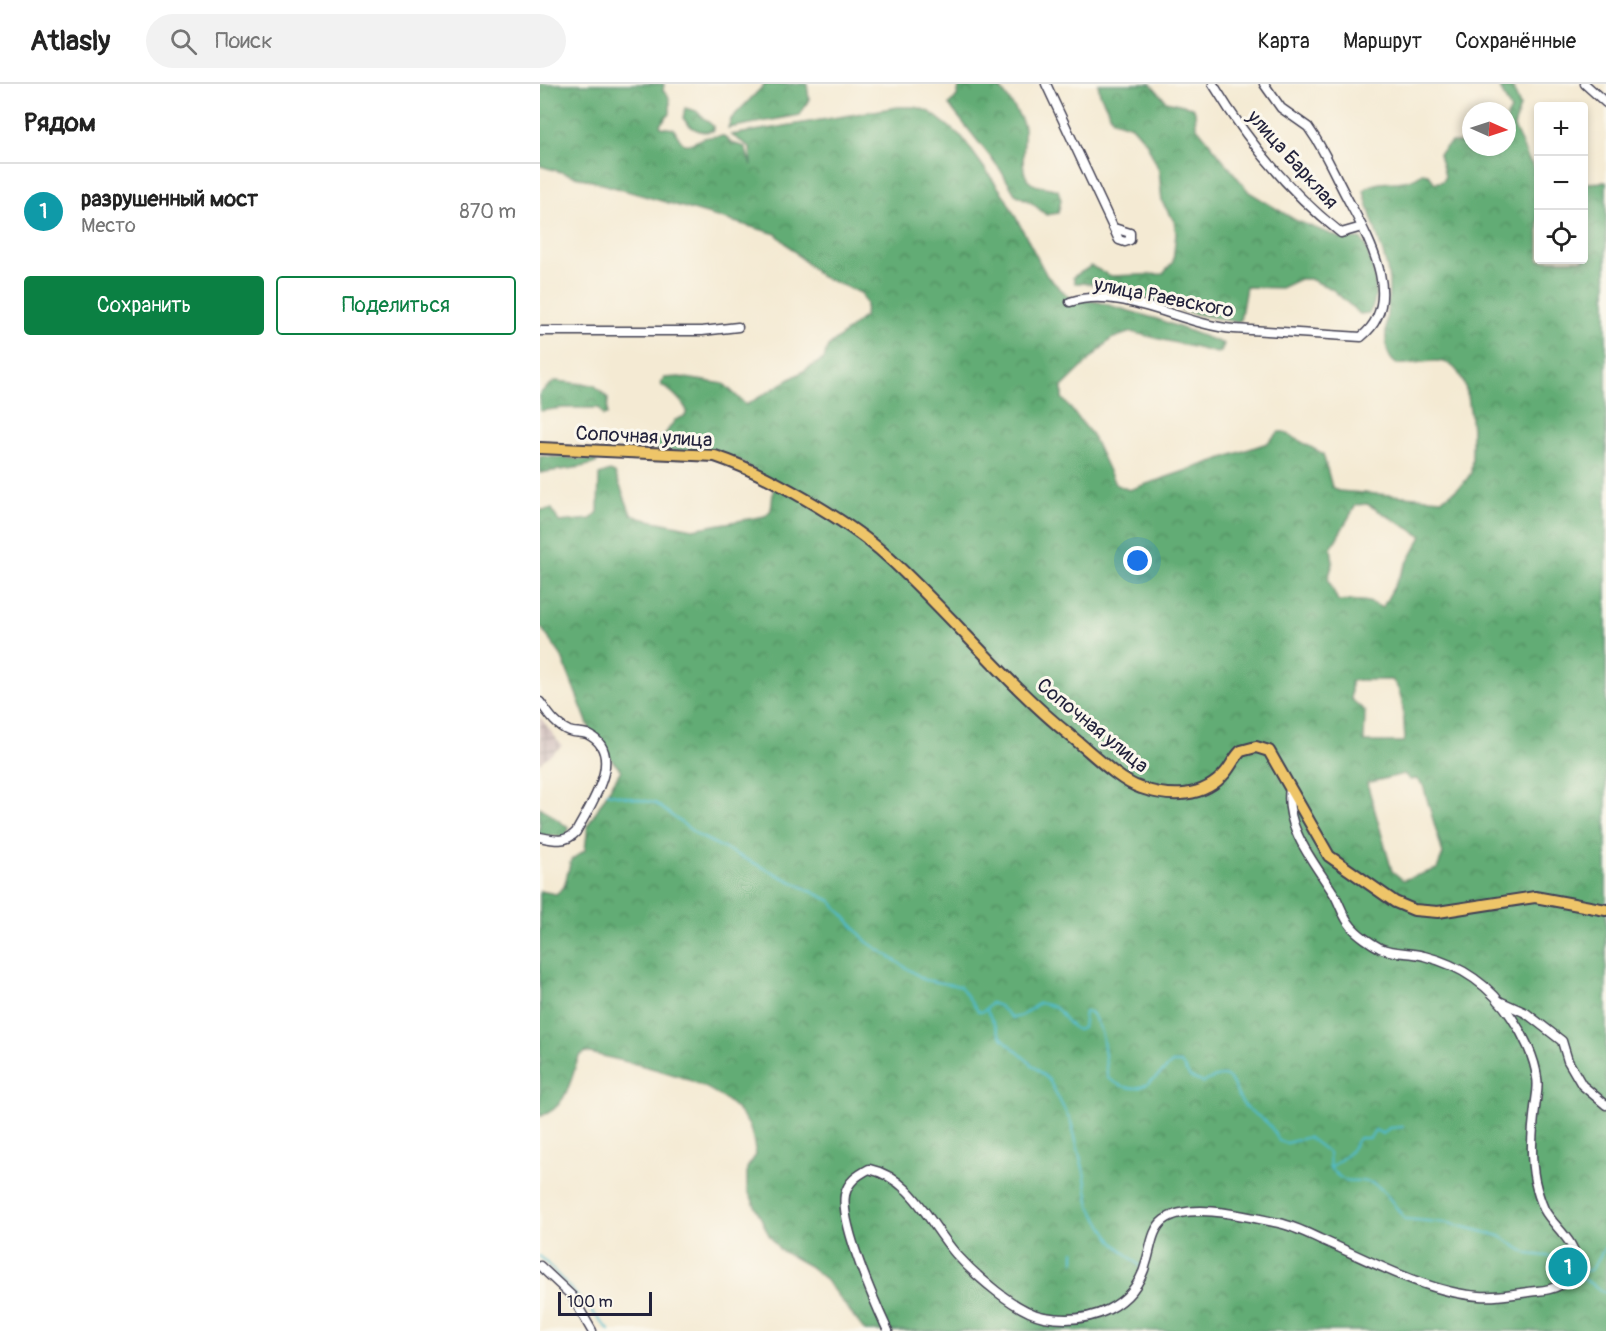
<!DOCTYPE html>
<html lang="ru">
<head>
<meta charset="utf-8">
<style>
	:root { --surface:#fff; --page:#f2f2f2; --text:#222; --muted:#767676; --line:#e0e0e0; --accent:#0b8043 }
	body { margin:0; font-family:Pangolin,sans-serif; background:var(--page); color:var(--text) }
	.controls { position:absolute; right:18px; top:18px; display:grid; overflow:hidden; border-radius:6px; box-shadow:0 3px 9px #0003 }
	.controls button { width:54px; height:54px; display:grid; place-items:center; padding:0; border:0; border-bottom:2px solid var(--line); background:var(--surface); color:var(--text); font:30px sans-serif }
	.compass { position:absolute; left:922px; top:18px; width:54px; height:54px; border-radius:50%; background:var(--surface); box-shadow:0 3px 9px #0003; rotate:93deg }
	.scale { position:absolute; left:18px; bottom:15px; width:94px; box-sizing:border-box; padding-left:6px; border:3px solid #22223b; border-top:0; font-size:16px; line-height:21px; white-space:nowrap; color:#22223b; -webkit-text-stroke:4px #fbf7ec; paint-order:stroke }
	.you { position:absolute; left:598px; top:477px; width:21px; height:21px; margin:-15px; border:4px solid #fff; border-radius:50%; background:#1a73e8; box-shadow:0 0 0 9px #1a73e833 }
	.badge { display:grid; place-items:center; width:39px; height:39px; border-radius:50%; background:var(--accent); color:#fff; font-size:20px; font-weight:700 }
	.pin { position:absolute; translate:-50% -50%; border:3px solid #fff; box-shadow:0 2px 6px #0006 }
	.list { margin:0; padding:0; list-style:none }
	h2 { display:flex; justify-content:space-between; align-items:center; height:78px; margin:0; padding:0 24px; font-size:26px }
	h2 small { font-size:20px; font-weight:400; color:var(--muted) }
	.list li { display:grid; grid-template-columns:39px 1fr auto; gap:18px; align-items:center; box-sizing:border-box; height:96px; padding:0 24px; border-top:2px solid var(--line) }
	.list b { display:block; font-size:22px; white-space:nowrap }
	.list p { margin:0; font-size:20px; white-space:nowrap; color:var(--muted) }
	.list em { font-size:20px; font-style:normal; color:var(--muted) }
	.actions { display:flex; gap:12px; padding:18px 24px }
	.actions a { flex:1; padding:14px 0; border:2px solid var(--accent); border-radius:6px; text-align:center; font-size:21px; color:var(--accent) }
	.actions .main { background:var(--accent); color:#fff }
	.icon { flex:none; width:33px; height:33px; fill:none; stroke:currentColor; stroke-width:2; stroke-linecap:round; stroke-linejoin:round }
	.map { position:relative; flex:none; width:1066px; height:1247px; overflow:hidden }
	header { display:flex; align-items:center; gap:36px; box-sizing:border-box; height:84px; padding:0 30px; background:var(--surface); border-bottom:2px solid var(--line) }
	header strong { font-size:28px }
	nav { display:flex; gap:33px; margin-inline-start:auto; font-size:21px }
	.search { width:420px; height:54px; background:var(--page); display:flex; align-items:center; gap:15px; box-sizing:border-box; padding:0 21px; border-radius:33px; color:var(--muted); font-size:22px }
	main { display:flex }
	aside { flex:1; background:var(--surface) }
	.map>svg:first-child { display:block }
	.industrial { fill:url(#industrial-grid) }
	.forest { fill:url(#forest-crowns); stroke:#426758; stroke-width:1.5; fill-rule:evenodd }
	.lines { fill:none; stroke-linecap:round; stroke-linejoin:round }
	.stream { stroke:#51bccd; stroke-width:2 }
	.minor-casing { stroke:#424052; stroke-width:11 }
	.major-casing { stroke:#424052; stroke-width:14 }
	.minor { stroke:#fff; stroke-width:8 }
	.major { stroke:#eec569; stroke-width:10 }
	.labels { text-anchor:middle; stroke-width:6; stroke-linejoin:round; paint-order:stroke }
	.street-label { font-size:20px; fill:#22223b; stroke:#fbf7ec }
</style>
</head>
<body>
<header>
<strong>Atlasly</strong>
<div class="search"><svg class="icon" aria-label="search" viewBox="0 0 24 24"><circle cx="10" cy="10" r="6"/><path d="M15 15l6 6"/></svg>Поиск</div>
<nav><a>Карта</a><a>Маршрут</a><a>Сохранённые</a></nav>
</header>
<main>
<aside>
<h2>Рядом<small></small></h2>
<ul class="list">
<li><span class="badge" style="background:#0f9aa8">1</span><div><b>разрушенный мост</b><p>Место</p></div><em>870 m</em></li>
</ul>
<div class="actions"><a class="main">Сохранить</a><a>Поделиться</a></div>
</aside>
<div class="map">
<svg width="1066" height="1247" viewBox="0 0 1066 1247">
	<defs>
		<pattern id="industrial-grid" width="8" height="8" patternUnits="userSpaceOnUse" patternTransform="scale(1.5)"><rect width="8" height="8" fill="#d1bfbd"/><path d="M0 4h8M4 0v8" fill="none" stroke="#b3a4a3"/></pattern>
		<pattern id="forest-crowns" width="20" height="18" patternUnits="userSpaceOnUse" patternTransform="scale(1.5)"><rect width="20" height="18" fill="#62ac74"/><path d="M2 6a3 3 0 1 1 6 0M12 15a3 3 0 1 1 6 0" fill="none" stroke="#508c60"/></pattern>
	</defs>
	<rect width="100%" height="100%" fill="#fbf7ec"/>
	<filter id="ink" filterUnits="userSpaceOnUse"><feTurbulence type="fractalNoise" baseFrequency=".0167" numOctaves="2"/><feDisplacementMap in="SourceGraphic" scale="12" xChannelSelector="R" yChannelSelector="G"/><feConvolveMatrix kernelMatrix="1 2 1 2 8 2 1 2 1" color-interpolation-filters="sRGB"/></filter>
	<filter id="wash" filterUnits="userSpaceOnUse"><feTurbulence type="fractalNoise" baseFrequency=".008" numOctaves="4" result="noise"/><feDisplacementMap in="SourceGraphic" scale="24" xChannelSelector="R" yChannelSelector="G"/><feGaussianBlur stdDeviation="1.35" result="paint"/><feColorMatrix in="noise" values="0 0 0 0 0 0 0 0 0 0 0 0 0 0 0 0 0 1.4 0 .05"/><feComposite in="paint" operator="in"/></filter>
	<g filter="url(#wash)">
		<rect width="100%" height="100%" fill="#f4ead3"/>
		<polygon class="industrial" points="0,633 22,662 0,679"/>
		<g class="forest">
			<path d="M 0,0 L 124,0 L 123,7 C 132,13 130,20 130,30 L 120,40 L 121,43 L 134,45 C 145,68 147,60 164,54 C 170,52 178,52 184,52 L 192,59 L 205,63 L 211,81 L 210,63 L 191,51 L 358,23 L 376,23 L 390,28 L 422,53 L 465,113 L 507,192 L 531,215 L 558,218 L 617,235 L 684,260 L 681,268 L 677,269 L 591,248 L 571,255 L 522,303 L 522,314 L 552,351 L 575,400 L 589,406 L 727,359 L 739,348 L 744,348 L 783,370 L 792,403 L 798,407 L 902,415 C 914,408 924,401 931,389 C 933,364 936,286 904,278 C 889,274 872,282 857,280 C 837,271 850,220 849,201 C 849,176 829,134 824,106 C 839,92 864,105 882,89 L 888,90 L 895,99 L 903,97 L 905,92 L 899,70 L 911,58 L 923,59 L 930,69 L 948,63 L 967,63 L 967,32 L 971,27 L 958,0 L 971,0 L 980,22 L 974,43 L 989,76 L 998,89 L 999,176 L 1044,176 L 1044,99 L 1066,98 L 1066,1247 L 325,1247 L 284,1194 L 269,1182 L 240,1166 L 229,1151 L 207,1105 L 207,1084 L 216,1071 C 214,1061 213,1049 208,1040 C 180,992 95,981 46,968 L 39,972 C 31,995 26,1026 0,1032 L 0,807 L 16,810 L 24,803 L 31,776 L 45,766 L 48,741 L 81,686 L 69,673 L 63,658 L 51,648 L 21,571 L 0,542 L 0,426 L 12,425 L 19,438 L 51,435 L 58,428 L 59,391 L 70,387 L 75,389 L 91,430 L 99,434 L 153,445 L 225,432 L 231,426 L 234,401 L 199,376 L 91,362 L 91,358 L 123,353 L 135,336 L 145,332 L 147,327 C 143,318 131,306 122,302 L 121,298 L 124,294 L 139,293 L 184,300 L 206,321 L 284,275 L 287,264 L 325,232 L 326,220 L 321,209 L 280,192 L 236,150 L 0,82 ZM 827,420 L 882,452 L 842,524 C 826,514 816,517 798,517 L 788,495 L 793,479 L 791,464 L 816,421 ZM 818,596 L 852,596 C 865,608 863,636 865,654 L 863,658 L 824,658 L 825,627 L 811,615 L 811,597 ZM 864,690 L 870,696 L 876,695 L 883,701 L 903,770 L 897,785 L 863,796 L 852,787 L 827,699 Z"/>
			<polygon points="225,0 267,0 269,15 260,31 188,44 191,35"/>
			<path d="M 420,0 L 457,0 C 466,12 477,25 483,40 C 488,52 476,87 491,99 C 497,103 510,103 518,106 L 521,116 L 518,129 L 506,131 L 492,119 L 475,110 L 460,85 L 409,21 L 417,12 Z"/>
			<path d="M 558,0 L 611,0 L 626,17 L 652,23 L 655,27 L 656,42 L 709,108 L 755,136 L 803,155 L 821,155 L 825,160 C 831,180 843,209 829,229 L 820,230 L 792,205 L 770,195 L 760,195 L 741,204 L 706,203 L 700,237 L 696,238 L 651,229 L 558,200 L 535,199 L 533,193 L 551,182 L 571,192 L 623,190 L 633,178 L 636,149 L 634,137 L 622,118 L 619,86 L 606,58 L 592,42 L 573,36 L 560,10 Z"/>
			<path d="M 145,24 L 156,27 L 173,42 L 173,47 C 160,50 151,45 143,34 Z"/>
			<polygon points="15,297 54,301 68,314 67,331 63,332 59,324 23,324 0,327 0,309"/>
			<path d="M 0,372 L 55,376 L 57,378 C 51,384 12,386 0,389 Z"/>
			<polygon points="0,723 26,742 29,745 25,753 0,751"/>
		</g>
		<g class="lines">
			<g class="stream">
				<polyline points="67,709 115,719 159,752 291,817 327,858 385,896 420,902 438,927 442,928 446,925 461,953 509,996 531,1038 544,1088 550,1123 574,1159 600,1182"/>
				<path d="M 446,925 L 451,919 L 459,922 L 472,934 L 481,932 L 499,919 C 527,923 517,934 537,946 L 543,944 L 545,928 L 550,928 C 567,948 563,970 568,994 C 597,1015 609,1000 632,979 L 641,979 L 650,993 L 663,999 C 699,978 689,1009 707,1024 C 726,1040 726,1032 739,1057 L 747,1059 L 768,1053 L 789,1069 L 790,1084 C 807,1103 809,1094 828,1098 C 843,1100 856,1125 865,1135 L 908,1139 L 960,1152 L 988,1170 L 1016,1173 L 1031,1186"/>
				<polyline points="790,1084 809,1069 819,1054 830,1054 835,1046 843,1050 849,1044 863,1043"/>
				<polyline points="534,1167 534,1178"/>
				<polyline points="0,1172 70,1247"/>
				<polyline points="1038,1189 1052,1185 1066,1162"/>
				<polyline points="1035,1190 1066,1209"/>
			</g>
		</g>
	</g>
	<g filter="url(#ink)">
		<g class="lines">
			<g class="minor-casing">
				<g id="minor">
					<polyline points="506,0 579,156 585,158 590,156 590,149 574,144"/>
					<path d="M 673,0 C 706,55 750,109 801,149 L 822,143"/>
					<polyline points="1045,0 1066,19"/>
					<path d="M 530,218 C 581,201 642,241 694,245 L 821,253 C 867,217 827,152 806,112 C 796,93 787,73 776,55 L 768,43 L 741,24 L 724,0"/>
					<polyline points="0,247 162,247 198,243"/>
					<path d="M 0,618 C 8,629 15,641 29,647 C 34,649 41,648 47,650 C 88,669 49,723 36,748 C 26,759 14,756 0,753"/>
					<polyline points="959,917 986,929 1022,957 1028,977 1042,1001 1066,1021"/>
					<polyline points="0,1182 32,1212 52,1247"/>
					<path d="M 348,1247 C 335,1219 300,1140 305,1111 C 308,1097 318,1091 329,1085 C 372,1094 389,1139 416,1170 C 435,1191 476,1228 504,1233 C 550,1241 595,1224 607,1176 C 611,1163 612,1145 624,1136 C 650,1117 709,1133 739,1139 C 753,1142 767,1149 780,1155 C 827,1175 888,1209 939,1212 C 957,1214 978,1209 997,1207 C 1012,1206 1035,1199 1036,1180 C 1037,1157 1014,1144 1004,1125 C 1000,1116 997,1106 995,1097 C 990,1072 992,1049 995,1024 C 996,1014 999,1003 997,994 C 995,974 983,950 972,934 C 951,902 920,881 884,872 C 870,868 853,870 840,864 C 832,860 817,850 811,842 C 803,833 800,820 794,810 C 774,778 744,744 750,704"/>
				</g>
			</g>
			<g class="major-casing">
				<path id="major" d="M 0,364 L 175,372 C 224,388 309,437 347,472 C 411,530 465,599 532,653 C 551,668 579,697 601,704 C 630,714 664,714 685,689 C 691,682 694,674 701,667 L 716,663 L 729,667 L 789,772 L 855,818 L 874,826 L 898,828 L 995,813 L 1066,826"/>
			</g>
			<use href="#minor" class="minor"/>
			<use href="#major" class="major"/>
		</g>
	</g>
	<g class="labels">
		<g class="street-label">
			<text transform="translate(753 75) rotate(48)" y="7">улица Барклая</text>
			<text transform="translate(624 213) rotate(11)" y="7">улица Раевского</text>
			<text transform="translate(104 352) rotate(3)" y="7">Сопочная улица</text>
			<text transform="translate(553 641) rotate(39)" y="7">Сопочная улица</text>
		</g>
	</g>
</svg>
<div class="controls">
<button>+</button>
<button>−</button>
<button><svg class="icon" aria-label="locate" viewBox="0 0 24 24"><circle cx="12" cy="12" r="6"/><path d="M12 2v4M12 18v4M2 12h4M18 12h4"/></svg></button>
</div>
<svg class="compass" viewBox="-18 -18 36 36"><path d="M0-13l5 13h-10z" fill="#e53935"/><path d="M0 13l5-13h-10z" fill="#767676"/></svg>
<div class="scale">100 m</div>
<div class="you"></div>
<div class="pin badge" style="left:1028px;top:1183px;background:#0f9aa8">1</div>
</div>
</main>
</body>
</html>
